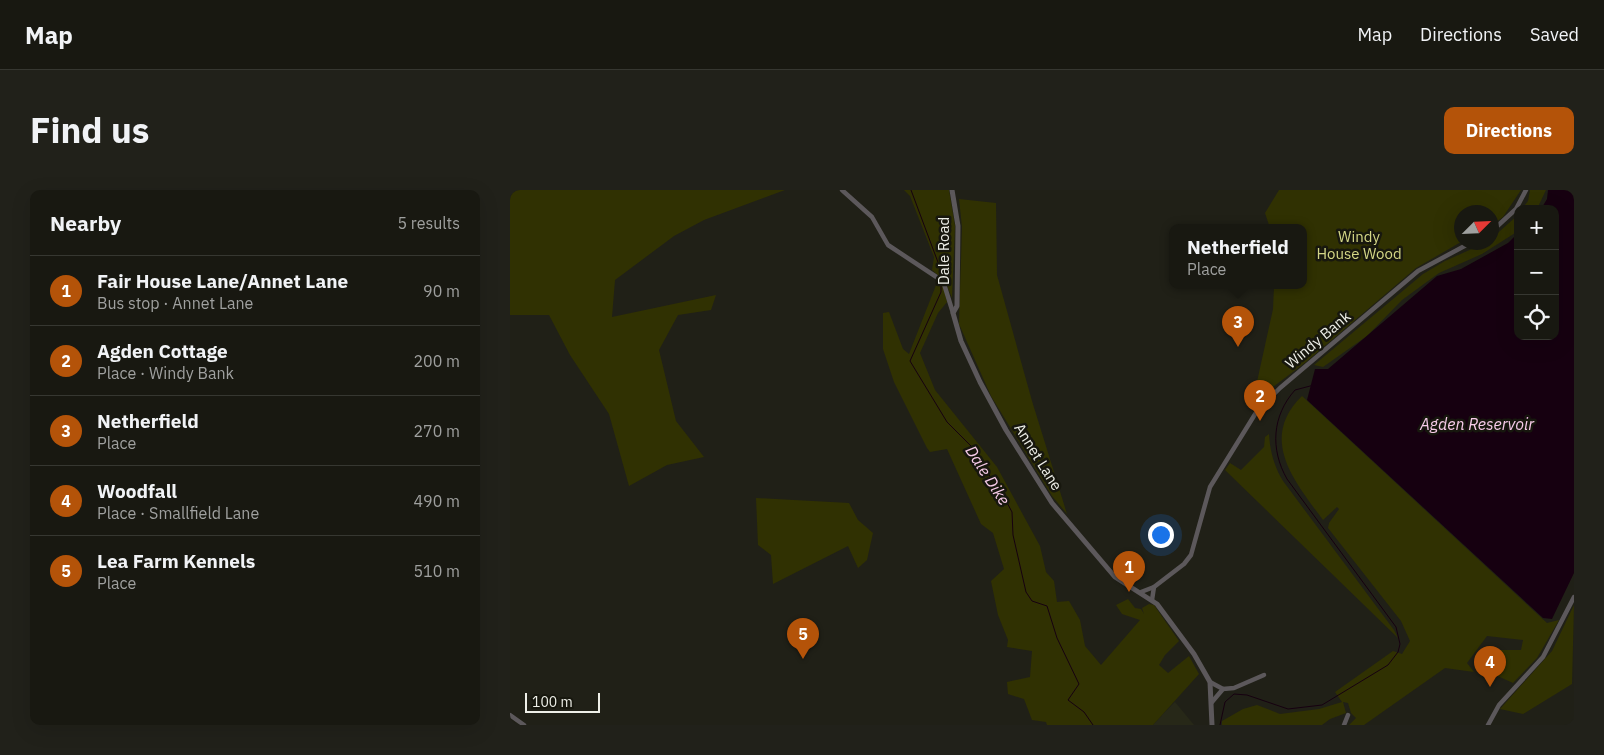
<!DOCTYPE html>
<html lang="en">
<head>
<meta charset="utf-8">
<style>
	:root { --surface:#181811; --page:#21211a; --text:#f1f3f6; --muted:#9fa09f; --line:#363731; --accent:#b45309 }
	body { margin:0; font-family:"IBM Plex Sans",sans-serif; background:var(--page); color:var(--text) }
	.controls { position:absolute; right:15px; top:15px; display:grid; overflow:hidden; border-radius:10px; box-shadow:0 5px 20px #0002 }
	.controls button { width:45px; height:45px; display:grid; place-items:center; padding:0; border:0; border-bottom:1px solid var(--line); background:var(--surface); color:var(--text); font:25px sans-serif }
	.compass { position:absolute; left:944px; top:15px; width:45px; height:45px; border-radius:50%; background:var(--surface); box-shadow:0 5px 20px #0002; rotate:66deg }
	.scale { position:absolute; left:15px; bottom:12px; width:75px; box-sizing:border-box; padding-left:5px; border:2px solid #eeefe8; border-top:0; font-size:14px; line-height:18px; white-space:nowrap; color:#eeefe8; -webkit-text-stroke:4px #17170e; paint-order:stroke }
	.you { position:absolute; left:650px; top:344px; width:18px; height:18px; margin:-12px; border:4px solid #fff; border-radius:50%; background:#1a73e8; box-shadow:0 0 0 8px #1a73e833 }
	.badge { display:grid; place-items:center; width:32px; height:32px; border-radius:50%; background:var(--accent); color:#fff; font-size:16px; font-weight:700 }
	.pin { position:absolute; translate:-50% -41px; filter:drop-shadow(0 1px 2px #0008) }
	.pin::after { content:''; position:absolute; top:26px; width:18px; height:15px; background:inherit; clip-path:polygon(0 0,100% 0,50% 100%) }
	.popup { position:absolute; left:659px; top:34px; width:138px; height:65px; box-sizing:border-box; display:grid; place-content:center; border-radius:10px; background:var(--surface); filter:drop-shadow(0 1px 4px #0005); font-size:16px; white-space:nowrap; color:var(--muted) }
	.popup b { font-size:19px; color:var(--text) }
	.popup::after { content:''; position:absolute; left:50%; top:100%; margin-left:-10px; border:10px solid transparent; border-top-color:var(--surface) }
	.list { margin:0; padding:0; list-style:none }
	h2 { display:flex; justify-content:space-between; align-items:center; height:65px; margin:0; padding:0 20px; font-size:21px }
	h2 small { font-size:16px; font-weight:400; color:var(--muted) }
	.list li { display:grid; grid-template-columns:32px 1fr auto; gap:15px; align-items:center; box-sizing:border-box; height:70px; padding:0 20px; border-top:1px solid var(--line) }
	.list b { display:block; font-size:19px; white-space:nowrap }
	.list p { margin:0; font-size:16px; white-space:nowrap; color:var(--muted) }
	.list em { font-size:16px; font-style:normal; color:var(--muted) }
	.icon { flex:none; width:28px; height:28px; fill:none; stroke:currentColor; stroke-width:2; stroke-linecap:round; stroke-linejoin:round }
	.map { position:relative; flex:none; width:1064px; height:535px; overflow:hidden; border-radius:10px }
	header { display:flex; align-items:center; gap:30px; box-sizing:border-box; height:70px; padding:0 25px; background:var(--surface); border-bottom:1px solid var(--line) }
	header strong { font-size:24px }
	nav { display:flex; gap:28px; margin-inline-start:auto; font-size:18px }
	.intro { display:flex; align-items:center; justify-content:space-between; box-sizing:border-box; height:120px; padding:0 30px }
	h1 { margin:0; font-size:35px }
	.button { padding:12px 22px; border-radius:10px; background:var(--accent); color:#fff; font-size:18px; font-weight:700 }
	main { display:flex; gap:30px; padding:0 30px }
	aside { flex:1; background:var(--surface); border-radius:10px; box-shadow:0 5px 20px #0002 }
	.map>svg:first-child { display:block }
	.built { fill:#272818 }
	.green { fill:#303102 }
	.water { fill:#160010 }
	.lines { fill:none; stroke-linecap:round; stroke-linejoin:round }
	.stream { stroke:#160010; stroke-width:1 }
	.minor { stroke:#5c585b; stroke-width:4.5 }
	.tertiary { stroke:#5c585b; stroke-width:5 }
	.labels { text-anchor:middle; stroke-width:5; stroke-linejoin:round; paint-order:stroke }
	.park-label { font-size:15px; fill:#d4d786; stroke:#17170e }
	.street-label { font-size:15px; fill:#eeefe8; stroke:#17170e }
	.water-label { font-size:16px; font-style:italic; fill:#f7cbe9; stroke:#17170e }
</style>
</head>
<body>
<header>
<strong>Map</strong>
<nav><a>Map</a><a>Directions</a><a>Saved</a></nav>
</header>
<div class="intro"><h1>Find us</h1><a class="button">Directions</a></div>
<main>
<aside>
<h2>Nearby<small>5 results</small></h2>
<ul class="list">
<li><span class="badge">1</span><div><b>Fair House Lane/Annet Lane</b><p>Bus stop · Annet Lane</p></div><em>90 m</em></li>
<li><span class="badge">2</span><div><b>Agden Cottage</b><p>Place · Windy Bank</p></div><em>200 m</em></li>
<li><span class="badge">3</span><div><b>Netherfield</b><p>Place</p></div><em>270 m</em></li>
<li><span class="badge">4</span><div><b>Woodfall</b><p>Place · Smallfield Lane</p></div><em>490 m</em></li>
<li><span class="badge">5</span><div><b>Lea Farm Kennels</b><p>Place</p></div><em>510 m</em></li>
</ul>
</aside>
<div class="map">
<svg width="1064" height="535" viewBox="0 0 1064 535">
	<rect width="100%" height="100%" fill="#202017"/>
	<polygon class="built" points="665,512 684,535 643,535 653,524"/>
	<g class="green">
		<polygon points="0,0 275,0 194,30 164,46 105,90 102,127 206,105 201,120 168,125 149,160 166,231 194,267 157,275 119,296 99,224 60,165 39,125 0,125"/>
		<polygon points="394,0 439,0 445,36 442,108 435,91 422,80 424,67 400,6"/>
		<polygon points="769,0 1011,0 993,27 982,35 982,22 952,22 951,52 906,78 796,172 763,197 741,219 763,119 764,96 793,96 793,38 760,38 755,23"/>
		<polygon points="1020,0 1036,0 1027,19 1012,19 1018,11"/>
		<polygon points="449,9 486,13 487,85 522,211 557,324 542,306 481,206 449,134 452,37"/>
		<polygon points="1008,25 1008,41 1005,43 972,64 929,83 892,110 857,146 813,177 804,175 913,84 935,71 975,53 982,52 982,48"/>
		<polygon points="428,90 433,95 437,112 428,123 410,163 425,200 487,277 530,356 536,382 544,391 547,412 559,411 570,430 575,456 591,475 630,430 612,424 606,415 618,409 625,418 631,419 634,424 632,418 639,414 644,415 669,451 655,465 649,475 658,483 679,466 689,484 643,535 537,535 536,532 522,530 514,509 498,504 497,492 520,487 522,461 497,457 498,450 488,425 481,391 494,379 483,343 471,334 437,259 420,262 417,258 384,192 373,159 373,123 379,122 393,159 399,164"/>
		<path d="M 792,206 L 1037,433 L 1049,430 L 1027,468 L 1003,493 L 972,479 L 968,474 L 985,460 L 1011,460 L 1013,450 L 977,446 L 957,473 L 964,482 L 935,478 L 854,535 L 839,535 L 846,528 L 841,523 L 838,513 L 833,512 L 836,523 L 820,529 L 812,535 L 712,535 L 712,531 L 733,519 L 747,515 L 770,524 L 809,519 L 832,512 L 825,502 L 883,461 L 892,464 L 900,451 L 891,431 L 818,338 L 819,333 L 829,319 L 827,317 L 813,330 C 785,292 748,249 792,206 Z"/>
		<path d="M 759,244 C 760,261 764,276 773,291 L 884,440 L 888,448 L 715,280 L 720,273 L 731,280 L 754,257 L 755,247 Z"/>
		<polygon points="246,308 339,313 348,330 363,343 357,370 348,378 338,356 263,394 261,365 248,355"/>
		<polygon points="1064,415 1062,494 1013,524 990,519 1042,461"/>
	</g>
	<polygon class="water" points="1038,0 1064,0 1064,383 1042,429 1033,428 797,210 805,179 818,179 927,86 951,79 998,53 1008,43 1008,146 1045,146 1045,19 1031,19 1037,9"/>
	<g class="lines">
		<g class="stream">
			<polyline points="401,0 432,83 432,88"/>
			<polyline points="431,95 431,102 400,171 437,232 466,261 476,281 488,296 502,322 503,345 516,402 522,411 537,416 547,448 569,494 558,510 574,522 583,535"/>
			<path d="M 710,535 L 715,512 L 724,504 L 737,505 L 778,519 L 812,515 L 878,475 L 888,462 L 890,454 L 886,437 L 777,289 C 760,259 762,226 785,200 L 804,195"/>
		</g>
		<g class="minor">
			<polyline points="332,0 362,27 378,55 428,88 434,94 443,123"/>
			<polyline points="982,41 1006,19 1016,0"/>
			<polyline points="631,402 644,397"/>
			<polyline points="642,410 644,397 674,374 681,365 700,297 747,221 770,198 908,81 962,52"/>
			<polyline points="700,492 713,499"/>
			<polyline points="702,512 713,499 724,498 754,485"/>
			<polyline points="0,525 14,535"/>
			<polyline points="834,535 838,525"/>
			<polyline points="978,535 989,515 1033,467 1064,407"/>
		</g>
		<polyline class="tertiary" points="442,0 448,36 447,116 443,123 451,151 470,192 496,240 542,313 605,387 647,414 684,464 700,492 702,535"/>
	</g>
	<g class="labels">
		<g class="park-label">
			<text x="849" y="52">Windy<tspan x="849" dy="17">House Wood</tspan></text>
		</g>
		<g class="street-label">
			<text transform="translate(434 61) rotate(-90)" y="5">Dale Road</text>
			<text transform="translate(808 150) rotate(-40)" y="5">Windy Bank</text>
			<text transform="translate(528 267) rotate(58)" y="5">Annet Lane</text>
		</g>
		<g class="water-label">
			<text x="967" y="240">Agden Reservoir</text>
			<text transform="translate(478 285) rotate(57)" y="6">Dale Dike</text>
		</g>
	</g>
</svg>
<div class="controls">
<button>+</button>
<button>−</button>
<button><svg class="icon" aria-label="locate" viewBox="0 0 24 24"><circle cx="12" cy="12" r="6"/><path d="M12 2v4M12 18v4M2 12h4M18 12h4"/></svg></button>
</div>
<svg class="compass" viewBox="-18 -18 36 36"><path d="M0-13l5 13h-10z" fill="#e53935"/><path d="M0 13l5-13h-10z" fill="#9fa09f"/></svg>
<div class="scale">100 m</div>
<div class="you"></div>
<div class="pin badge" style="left:619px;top:402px">1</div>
<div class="pin badge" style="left:750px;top:231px">2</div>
<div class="pin badge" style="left:728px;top:157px">3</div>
<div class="popup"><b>Netherfield</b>Place</div>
<div class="pin badge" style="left:980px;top:497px">4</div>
<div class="pin badge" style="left:293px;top:469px">5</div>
</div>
</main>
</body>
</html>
